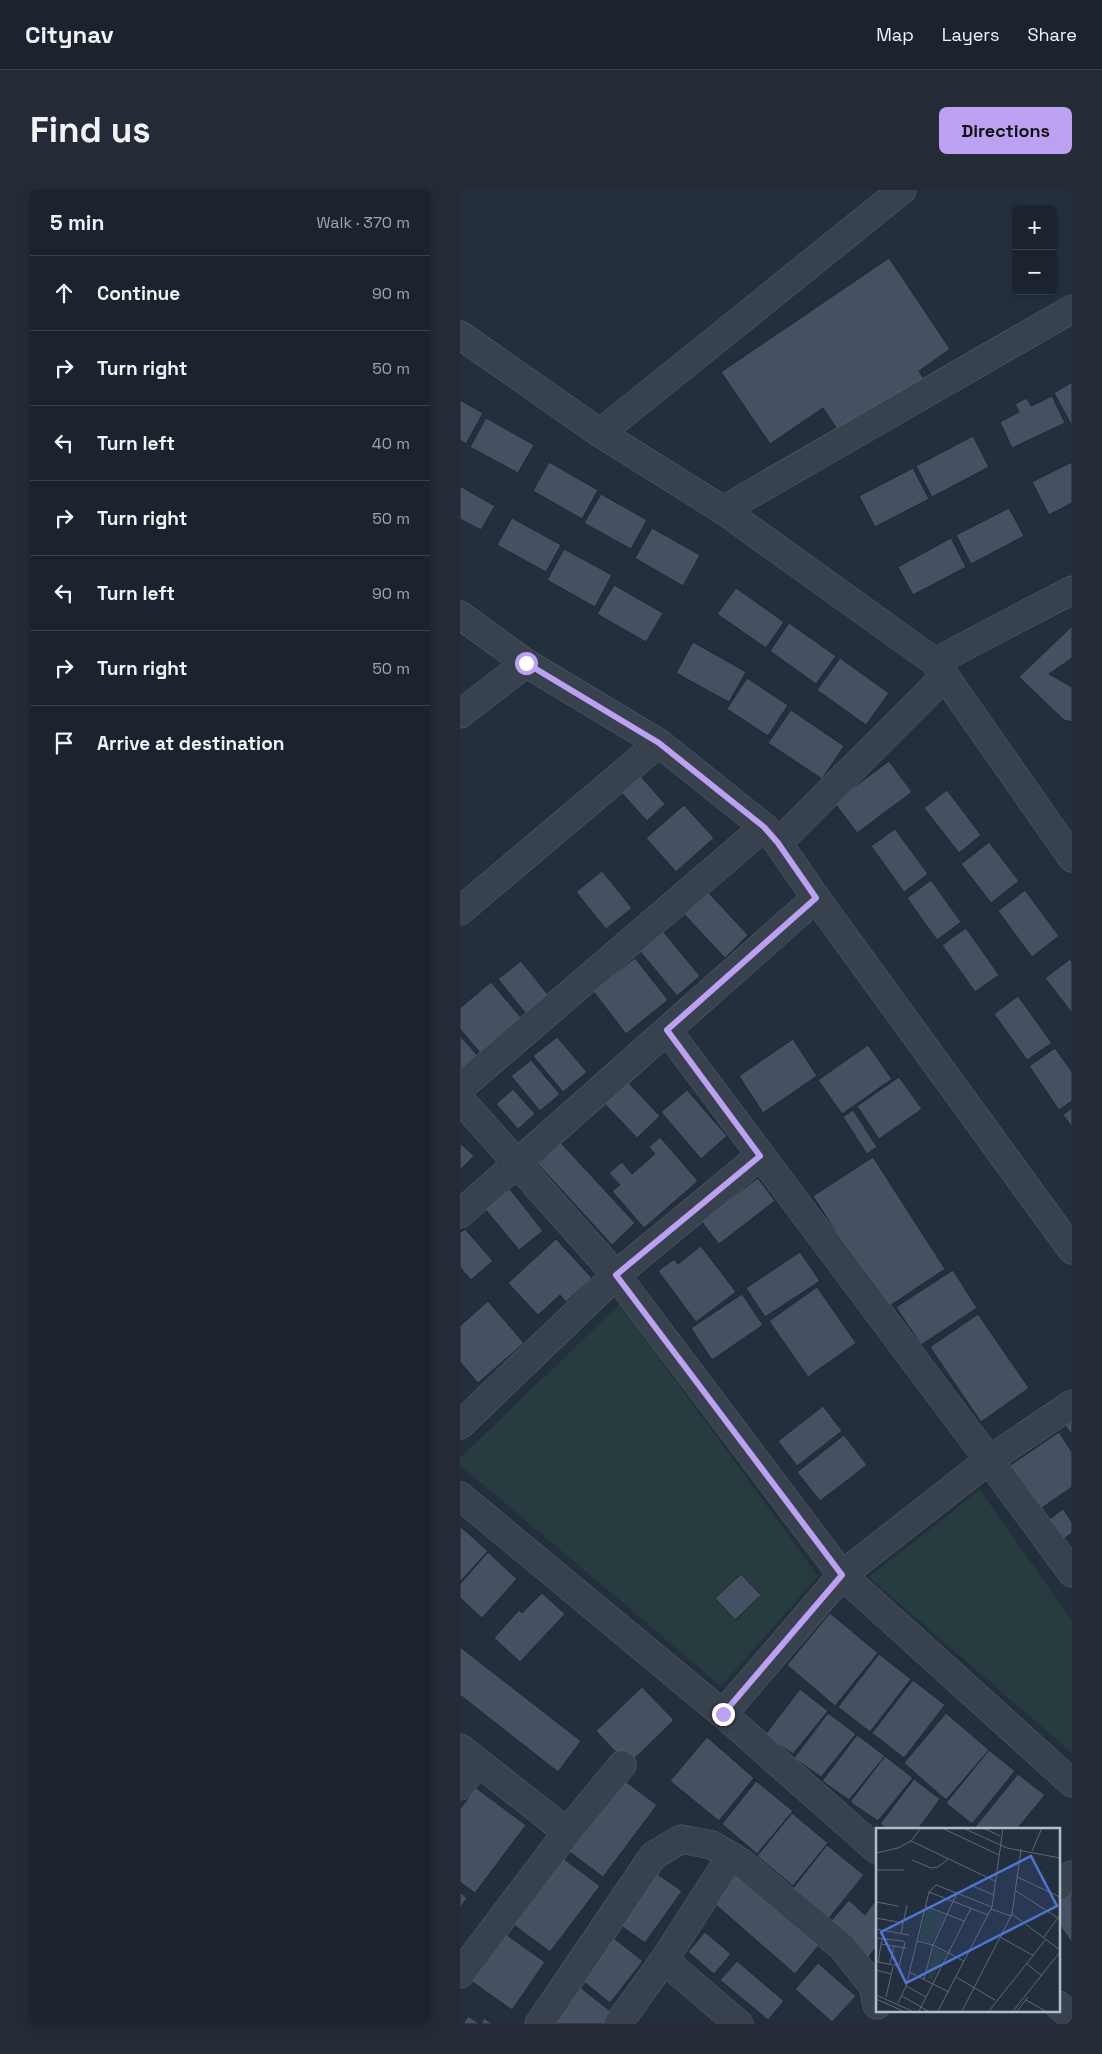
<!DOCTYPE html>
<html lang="en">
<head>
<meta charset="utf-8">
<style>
	:root { --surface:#1b232e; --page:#242b36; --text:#f1f3f6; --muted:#a0a4aa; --line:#39404a; --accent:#bca0f2 }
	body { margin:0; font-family:"Space Grotesk",sans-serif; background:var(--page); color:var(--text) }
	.controls { position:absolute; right:15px; top:15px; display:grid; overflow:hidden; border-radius:8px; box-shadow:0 2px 8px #0003 }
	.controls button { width:45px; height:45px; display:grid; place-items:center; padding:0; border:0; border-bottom:1px solid var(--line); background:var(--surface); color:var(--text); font:25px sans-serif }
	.stop { position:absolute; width:15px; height:15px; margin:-11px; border:4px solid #bca0f2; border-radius:50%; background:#fff }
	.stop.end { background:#bca0f2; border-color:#fff; box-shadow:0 1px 5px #0008 }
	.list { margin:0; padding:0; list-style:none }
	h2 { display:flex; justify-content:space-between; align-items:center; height:65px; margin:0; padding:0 20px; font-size:21px }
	h2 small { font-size:16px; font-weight:400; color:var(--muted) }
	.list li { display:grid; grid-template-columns:32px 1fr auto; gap:15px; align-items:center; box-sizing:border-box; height:75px; padding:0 20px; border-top:1px solid var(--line) }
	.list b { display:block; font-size:19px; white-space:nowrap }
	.list em { font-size:16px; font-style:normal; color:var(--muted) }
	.icon { flex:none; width:28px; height:28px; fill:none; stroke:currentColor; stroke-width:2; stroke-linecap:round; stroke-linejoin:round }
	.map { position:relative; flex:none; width:612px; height:1834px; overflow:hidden; border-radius:8px }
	header { display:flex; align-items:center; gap:30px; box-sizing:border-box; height:70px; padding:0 25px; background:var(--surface); border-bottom:1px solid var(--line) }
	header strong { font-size:24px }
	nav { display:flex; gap:28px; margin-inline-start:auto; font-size:18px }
	.intro { display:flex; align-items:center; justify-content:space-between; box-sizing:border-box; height:120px; padding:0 30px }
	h1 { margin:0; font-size:35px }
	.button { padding:12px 22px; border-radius:8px; background:var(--accent); color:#111; font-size:18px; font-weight:700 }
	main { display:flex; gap:30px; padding:0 30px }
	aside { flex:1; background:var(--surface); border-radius:8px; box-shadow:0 2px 8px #0003 }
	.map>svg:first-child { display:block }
	.green { fill:#263c3f }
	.building { fill:#455162; stroke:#1f2835 }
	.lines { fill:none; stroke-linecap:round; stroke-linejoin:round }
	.minor-casing { stroke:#565f6c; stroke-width:29 }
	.minor { stroke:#38414e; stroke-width:28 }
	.route { stroke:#bca0f2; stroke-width:6 }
	.inset-road { fill:none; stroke:#5e6776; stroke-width:1 }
	.view { fill:#5274d3; fill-opacity:0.15; stroke:#5274d3; stroke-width:2.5 }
	.inset-edge { fill:none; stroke:#b4bcc9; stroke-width:2.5 }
</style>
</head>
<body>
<header>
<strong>Citynav</strong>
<nav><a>Map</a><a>Layers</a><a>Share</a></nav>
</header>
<div class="intro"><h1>Find us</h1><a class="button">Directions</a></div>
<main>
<aside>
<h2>5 min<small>Walk · 370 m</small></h2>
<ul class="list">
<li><svg class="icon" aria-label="ahead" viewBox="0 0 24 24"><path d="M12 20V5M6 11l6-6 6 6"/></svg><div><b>Continue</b></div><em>90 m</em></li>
<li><svg class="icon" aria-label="right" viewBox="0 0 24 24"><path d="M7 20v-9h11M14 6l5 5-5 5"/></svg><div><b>Turn right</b></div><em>50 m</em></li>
<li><svg class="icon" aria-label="left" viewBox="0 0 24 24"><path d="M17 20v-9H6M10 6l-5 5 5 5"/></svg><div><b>Turn left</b></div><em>40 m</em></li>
<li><svg class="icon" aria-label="right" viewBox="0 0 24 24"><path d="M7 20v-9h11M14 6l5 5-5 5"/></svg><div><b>Turn right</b></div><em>50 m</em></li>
<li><svg class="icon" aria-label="left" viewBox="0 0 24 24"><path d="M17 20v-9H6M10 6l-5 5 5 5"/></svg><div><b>Turn left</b></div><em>90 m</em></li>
<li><svg class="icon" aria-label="right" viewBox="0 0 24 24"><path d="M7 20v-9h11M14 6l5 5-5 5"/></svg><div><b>Turn right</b></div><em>50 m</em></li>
<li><svg class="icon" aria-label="arrive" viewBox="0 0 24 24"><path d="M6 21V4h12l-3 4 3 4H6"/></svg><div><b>Arrive at destination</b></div></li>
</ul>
</aside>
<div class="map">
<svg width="612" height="1834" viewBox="0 0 612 1834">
	<rect width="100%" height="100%" fill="#242f3e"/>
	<g class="green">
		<polygon points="160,1114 358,1386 261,1496 0,1275 0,1268"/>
		<polygon points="520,1300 612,1431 612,1563 409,1387"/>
	</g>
	<g class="building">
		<polygon points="429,68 490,159 459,181 464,189 381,245 363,218 310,254 261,182"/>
		<polygon points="612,192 612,236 594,203"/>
		<polygon points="592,206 605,233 552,258 540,232 559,222 555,214 567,208 571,216"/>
		<polygon points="0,210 23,223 6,254 0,250"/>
		<polygon points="26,228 74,255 58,283 10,257"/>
		<polygon points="513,246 529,277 472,307 456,276"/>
		<polygon points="89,272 138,300 122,329 73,301"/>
		<polygon points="612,272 612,313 589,325 572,292"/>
		<polygon points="453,278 469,309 415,337 399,306"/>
		<polygon points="0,296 35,316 21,340 0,329"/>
		<polygon points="141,304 187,330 171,359 124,333"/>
		<polygon points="549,318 564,346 511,374 496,345"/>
		<polygon points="52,328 101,355 86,382 37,355"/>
		<polygon points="192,338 240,365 223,396 175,368"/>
		<polygon points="491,348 506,377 453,405 438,377"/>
		<polygon points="104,359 152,385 135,417 87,390"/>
		<polygon points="154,395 203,423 186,452 137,424"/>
		<polygon points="276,398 324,432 306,458 257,424"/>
		<polygon points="329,433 376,466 356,494 310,461"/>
		<polygon points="612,436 612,468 589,484 612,497 612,532 604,530 559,487"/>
		<polygon points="233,452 286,482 269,512 216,483"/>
		<polygon points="380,468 429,503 406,535 357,500"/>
		<polygon points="287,488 328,515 308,546 267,519"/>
		<polygon points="331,520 384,556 362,589 308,553"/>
		<polygon points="429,571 452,602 397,643 374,612"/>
		<polygon points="178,583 205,614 187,631 159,600"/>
		<polygon points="487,600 521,645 499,663 464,618"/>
		<polygon points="224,615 254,648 216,682 186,648"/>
		<polygon points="435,639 468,684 444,702 411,656"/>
		<polygon points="529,652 559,691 531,713 501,674"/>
		<polygon points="142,681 172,718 146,739 116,702"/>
		<polygon points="471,690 501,732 477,750 447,708"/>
		<polygon points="565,700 599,746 572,767 538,721"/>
		<polygon points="248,702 288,745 265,768 224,724"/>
		<polygon points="506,738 539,785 515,802 482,755"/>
		<polygon points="202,740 240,786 217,806 179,760"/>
		<polygon points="175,768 208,810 166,844 133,801"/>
		<polygon points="610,769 612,772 612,823 585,788"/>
		<polygon points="61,771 89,806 67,825 38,789"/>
		<polygon points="31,792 63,830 22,865 0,839 0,818"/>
		<polygon points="558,806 592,853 567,870 534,824"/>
		<polygon points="0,846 20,868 0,886"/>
		<polygon points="97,847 127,882 103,902 73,866"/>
		<polygon points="333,849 357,886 303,923 279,886"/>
		<polygon points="408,855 432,889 382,924 358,890"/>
		<polygon points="595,858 612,882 612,911 599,920 569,876"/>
		<polygon points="71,870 100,904 80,921 51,886"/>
		<polygon points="439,887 462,919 419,949 397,916"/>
		<polygon points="164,888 200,926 177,948 141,910"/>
		<polygon points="53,899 75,924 58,939 36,914"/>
		<polygon points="227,900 267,946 241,969 201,922"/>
		<polygon points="612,918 612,937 603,925"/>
		<polygon points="393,920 417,957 407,964 383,927"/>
		<polygon points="200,947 238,991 184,1038 152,1001 160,995 149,983 162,972 172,984 195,964 189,957"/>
		<polygon points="0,953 14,966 0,980"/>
		<polygon points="101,953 175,1033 152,1055 78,974"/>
		<polygon points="413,967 485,1079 425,1119 353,1006"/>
		<polygon points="298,988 315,1011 259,1054 241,1031"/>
		<polygon points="50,999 83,1041 59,1060 25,1019"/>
		<polygon points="5,1039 33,1071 11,1090 0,1077 0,1043"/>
		<polygon points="96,1049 132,1088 106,1112 100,1105 78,1125 48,1093"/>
		<polygon points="241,1056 276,1102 236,1132 198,1081 214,1069 218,1074"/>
		<polygon points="340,1062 360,1091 305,1127 286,1098"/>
		<polygon points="493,1080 517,1118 461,1155 436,1117"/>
		<polygon points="357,1097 396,1153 348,1187 309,1131"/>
		<polygon points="282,1104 303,1135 252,1170 231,1138"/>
		<polygon points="28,1111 64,1153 18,1193 0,1172 0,1136"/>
		<polygon points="518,1124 569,1198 521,1232 470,1157"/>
		<polygon points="363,1216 382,1241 337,1276 318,1251"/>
		<polygon points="612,1224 612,1245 602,1231"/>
		<polygon points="599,1242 612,1262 612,1297 576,1322 546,1278"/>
		<polygon points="384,1245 407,1275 360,1311 337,1282"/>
		<polygon points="603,1319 612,1332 612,1343 601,1351 587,1331"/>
		<polygon points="0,1336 28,1361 0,1392"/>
		<polygon points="28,1362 57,1389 22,1428 0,1408 0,1394"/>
		<polygon points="281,1384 301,1405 275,1430 255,1408"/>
		<polygon points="82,1403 105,1424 60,1472 34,1448 59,1420 62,1423"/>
		<polygon points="370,1423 418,1463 375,1516 327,1475"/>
		<polygon points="0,1457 121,1551 98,1582 0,1505"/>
		<polygon points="419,1464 451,1489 410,1542 378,1517"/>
		<polygon points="453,1490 485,1515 444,1568 412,1543"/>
		<polygon points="182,1497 214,1530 168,1575 136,1541"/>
		<polygon points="340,1499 368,1521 333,1564 305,1545"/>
		<polygon points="368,1523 396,1544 361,1587 334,1568"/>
		<polygon points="486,1523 529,1560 486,1610 444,1573"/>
		<polygon points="397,1545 425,1566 389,1610 362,1591"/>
		<polygon points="247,1547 294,1588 259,1631 210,1591"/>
		<polygon points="529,1560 555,1581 512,1634 486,1613"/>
		<polygon points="425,1566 453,1588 418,1631 390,1612"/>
		<polygon points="558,1584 585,1605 557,1639 518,1639 515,1637"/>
		<polygon points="161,1588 197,1615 143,1687 107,1660"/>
		<polygon points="454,1589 480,1609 458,1639 427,1639 420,1634"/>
		<polygon points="296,1591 333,1621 297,1664 262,1634"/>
		<polygon points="16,1598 66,1635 15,1703 0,1692 0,1619"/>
		<polygon points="332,1623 368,1653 333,1696 297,1666"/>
		<polygon points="367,1655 404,1685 369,1728 333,1698"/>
		<polygon points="104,1669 140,1696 90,1762 54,1735"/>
		<polygon points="275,1680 360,1754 335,1784 249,1709"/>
		<polygon points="193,1681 222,1701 185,1753 157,1733"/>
		<polygon points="612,1700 612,1753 598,1733 598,1709"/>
		<polygon points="0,1702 7,1708 0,1718"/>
		<polygon points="417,1708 417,1756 408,1768 370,1732 389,1710 405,1725"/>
		<polygon points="245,1742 271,1764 254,1784 228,1762"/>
		<polygon points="44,1743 85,1772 52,1820 11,1791"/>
		<polygon points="151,1746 183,1771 150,1813 119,1788"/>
		<polygon points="277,1771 324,1811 308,1830 260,1790"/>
		<polygon points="358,1773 396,1806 372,1832 335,1799"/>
		<polygon points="116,1794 154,1824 146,1834 84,1834"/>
		<polygon points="8,1826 20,1834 3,1834"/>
		<polygon points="24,1828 33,1834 21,1834"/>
	</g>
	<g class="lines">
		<g class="minor-casing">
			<g id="minor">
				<polyline points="0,145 140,243 263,320 475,472 612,668"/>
				<polyline points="140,243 442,0"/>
				<polyline points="263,320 612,119"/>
				<polyline points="0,425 66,473 199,553 304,637 318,653 356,708 612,1060"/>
				<polyline points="475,472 612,400"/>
				<polyline points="0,524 66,473"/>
				<polyline points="318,653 485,486"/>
				<polyline points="0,721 199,553"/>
				<polyline points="207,840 529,1270 612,1383"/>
				<polyline points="0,898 304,637"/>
				<polyline points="0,909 156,1085 382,1385 612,1593"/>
				<polyline points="0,1024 356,708"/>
				<polyline points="0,1235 156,1085 300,966"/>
				<polyline points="0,1306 263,1524 417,1660"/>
				<polyline points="263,1524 382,1385 529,1270 612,1214"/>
				<polyline points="0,1558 107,1642"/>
				<polyline points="0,1596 18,1572"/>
				<polyline points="598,1696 612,1685"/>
				<polyline points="204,1770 279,1834"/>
				<polyline points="0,1784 107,1642 162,1575"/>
				<polyline points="598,1815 612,1827"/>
				<polyline points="79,1834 193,1666 221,1649 252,1655 282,1673 383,1758 413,1796 417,1815"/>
				<polyline points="158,1834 204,1770 271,1666"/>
			</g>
		</g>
		<use href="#minor" class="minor"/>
	</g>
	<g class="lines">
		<polyline class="route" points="66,473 199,553 304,637 318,653 356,708 207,840 300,966 156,1085 382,1385 263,1524"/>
	</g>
	<g transform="translate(416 1638)">
		<rect width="184" height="184" fill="#242f3e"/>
		<path d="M 51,81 L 70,87 L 56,115 L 43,112 ZM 58,119 L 70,125 L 56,152 L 51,150 Z" fill="#263c3f"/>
		<path class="inset-road" d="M 66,0 L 123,27M 87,0 L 131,20 L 184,30M 107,0 L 124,8M 35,13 L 119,53M 156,23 L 166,0M 0,25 L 22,20 L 35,13 L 45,0M 36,32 L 55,40 L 62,39 L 72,31M 0,42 L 28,42M 141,49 L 184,69M 94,57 L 118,67M 140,63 L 182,90M 53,64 L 60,57 L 116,79M 0,74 L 22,78M 49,78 L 88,93M 115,81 L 135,88M 136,86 L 184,122M 0,90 L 27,95M 0,101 L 33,107M 25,105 L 31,77M 124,109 L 158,128M 168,109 L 184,87M 0,110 L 27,113 L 29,115 L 23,138 L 2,134 L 6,111M 41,113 L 57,117 L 88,133M 5,116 L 30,120M 14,136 L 18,118M 151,136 L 166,148M 0,142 L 15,146M 33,144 L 73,164M 80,149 L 119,172M 48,151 L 57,117 L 81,65M 30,158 L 50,169M 0,167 L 36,183M 26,168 L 52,183M 10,169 L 17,139M 0,171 L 27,183M 150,172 L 169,183M 22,175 L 30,158 L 53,64 L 112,87M 43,183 L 95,80M 62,183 L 116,79 L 127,0M 86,183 L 136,86 L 145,21M 113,183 L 170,111M 137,183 L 184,124M 141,183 L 152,169"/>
		<path class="view" d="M 155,28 L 181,78 L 30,155 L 5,104 Z"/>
		<rect width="184" height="184" class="inset-edge"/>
	</g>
</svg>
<div class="controls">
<button>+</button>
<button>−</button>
</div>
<div class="stop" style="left:66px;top:473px"></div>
<div class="stop end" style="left:263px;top:1524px"></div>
</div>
</main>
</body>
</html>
